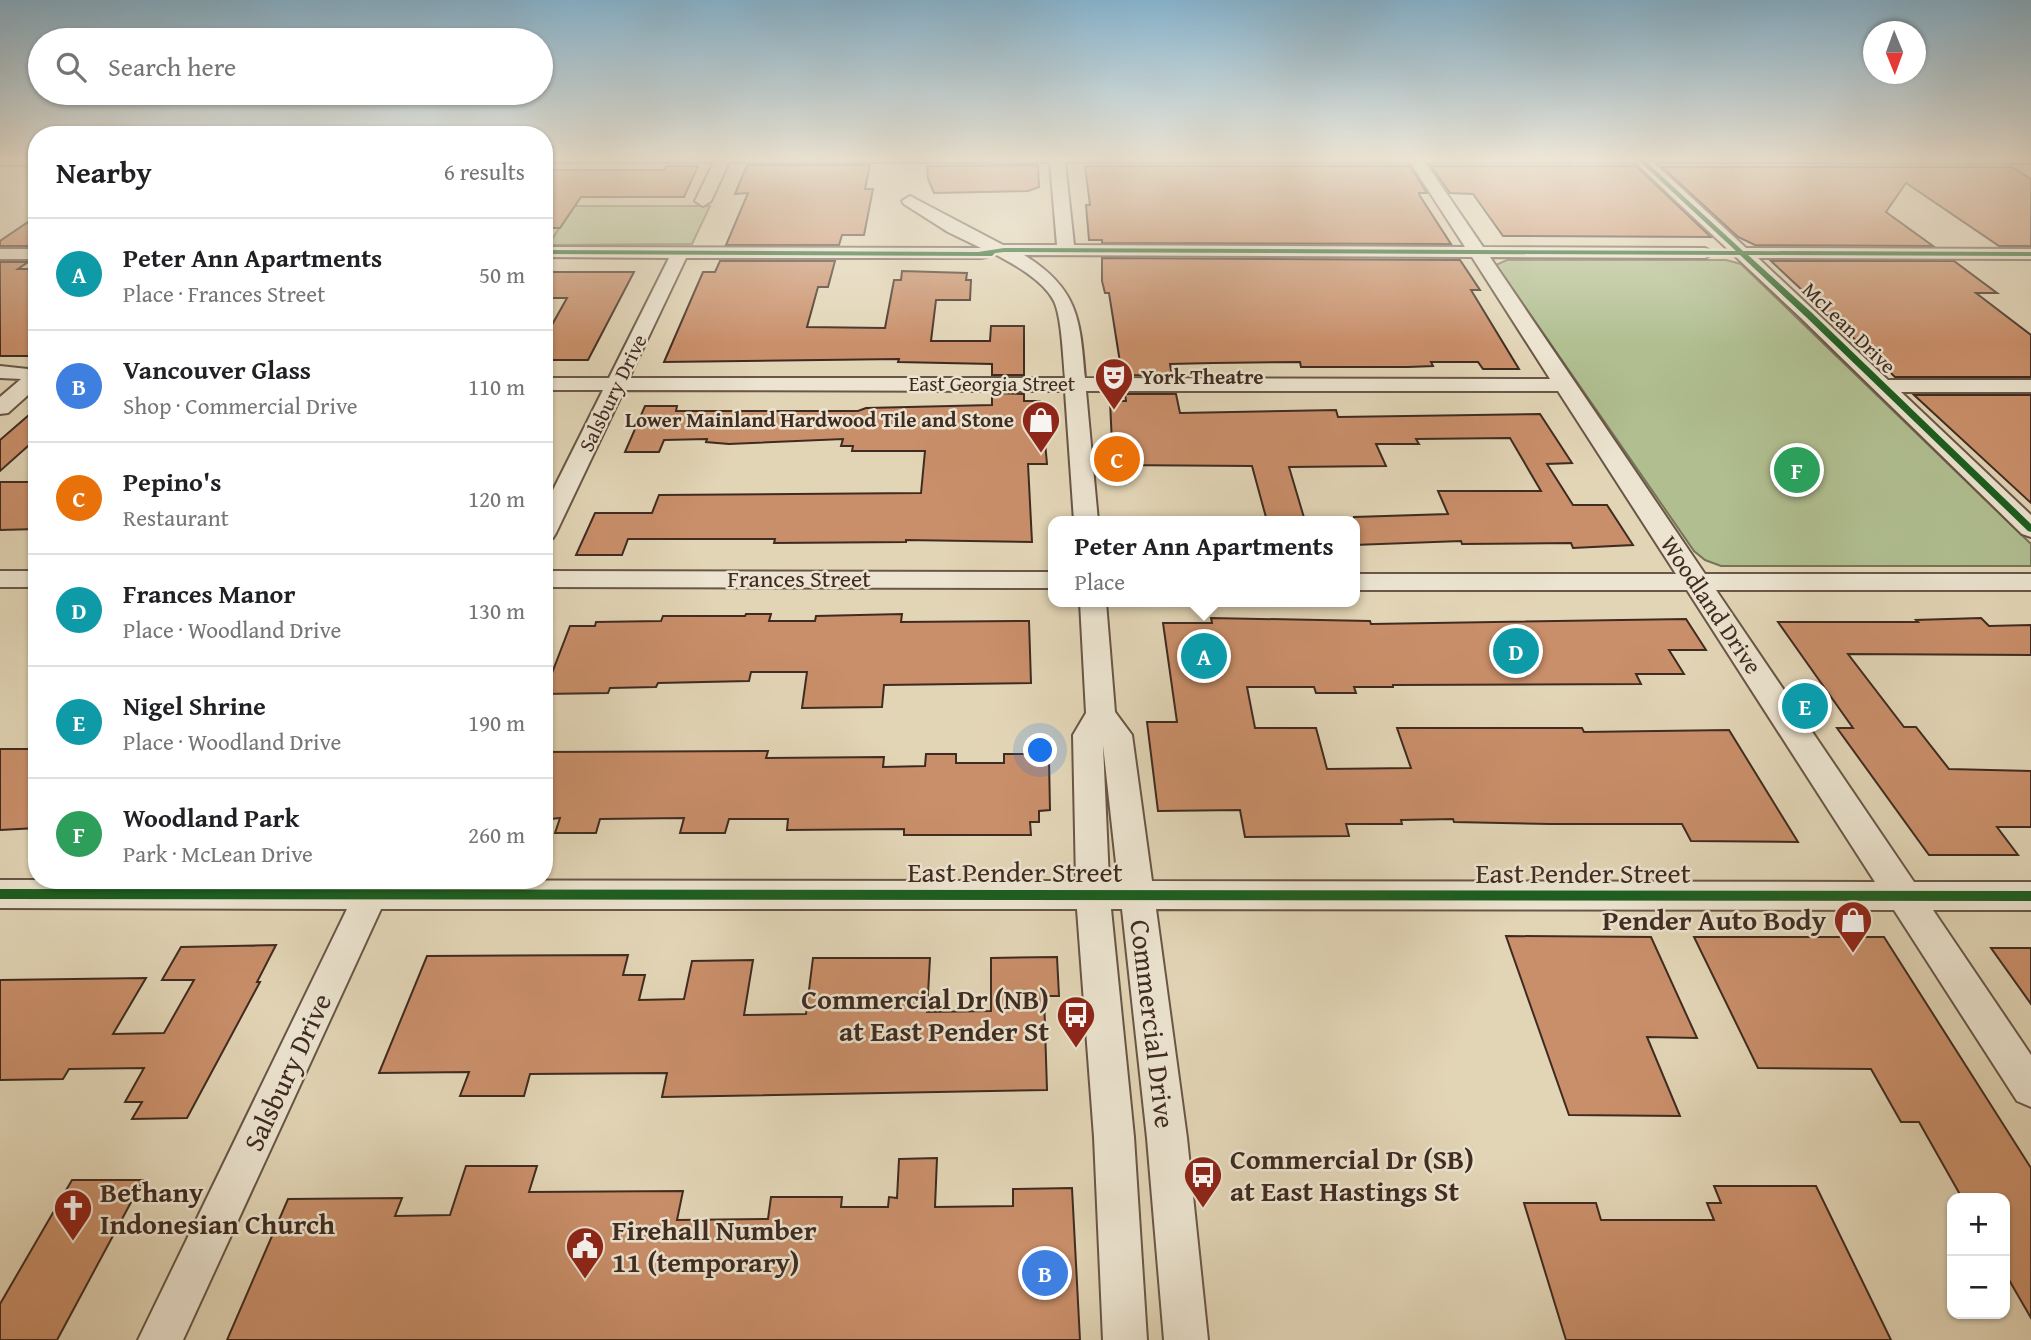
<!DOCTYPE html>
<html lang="en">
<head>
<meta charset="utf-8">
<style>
	:root { --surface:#fff; --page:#f6f6f6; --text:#202124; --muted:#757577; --line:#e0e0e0; --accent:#db2777 }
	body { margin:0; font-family:"Gentium Book Plus",serif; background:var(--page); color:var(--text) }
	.controls { position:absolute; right:21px; bottom:21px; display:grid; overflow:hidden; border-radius:14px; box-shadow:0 2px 5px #0004 }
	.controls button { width:63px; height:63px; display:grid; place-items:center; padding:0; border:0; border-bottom:2px solid var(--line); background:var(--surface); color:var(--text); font:35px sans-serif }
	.compass { position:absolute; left:1863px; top:21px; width:63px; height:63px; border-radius:50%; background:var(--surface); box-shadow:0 2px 5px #0004; rotate:179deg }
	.you { position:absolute; left:1041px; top:751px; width:24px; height:24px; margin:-18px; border:5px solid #fff; border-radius:50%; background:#1a73e8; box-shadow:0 0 0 10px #1a73e833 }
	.badge { display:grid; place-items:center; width:46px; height:46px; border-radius:50%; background:var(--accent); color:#fff; font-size:23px; font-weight:700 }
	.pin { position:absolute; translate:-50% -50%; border:4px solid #fff; box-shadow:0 2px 7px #0006 }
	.popup { position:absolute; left:1048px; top:516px; width:312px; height:91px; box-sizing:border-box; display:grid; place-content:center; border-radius:14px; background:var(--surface); filter:drop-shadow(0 2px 5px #0005); font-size:23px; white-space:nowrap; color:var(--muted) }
	.popup b { font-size:26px; color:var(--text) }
	.popup::after { content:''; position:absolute; left:50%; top:100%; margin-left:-14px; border:14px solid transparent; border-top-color:var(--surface) }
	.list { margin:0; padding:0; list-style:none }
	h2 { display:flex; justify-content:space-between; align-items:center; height:91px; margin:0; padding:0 28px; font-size:30px }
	h2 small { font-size:23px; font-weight:400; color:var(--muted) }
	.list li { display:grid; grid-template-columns:46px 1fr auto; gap:21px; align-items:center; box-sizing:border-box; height:112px; padding:0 28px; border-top:2px solid var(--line) }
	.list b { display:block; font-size:26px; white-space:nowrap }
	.list p { margin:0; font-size:23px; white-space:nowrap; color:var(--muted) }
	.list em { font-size:23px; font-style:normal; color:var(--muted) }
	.icon { flex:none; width:38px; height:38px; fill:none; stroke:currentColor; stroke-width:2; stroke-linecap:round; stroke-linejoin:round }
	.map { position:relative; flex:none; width:2031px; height:1340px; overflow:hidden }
	.search { position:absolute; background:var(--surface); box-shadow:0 2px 5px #0004; left:28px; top:28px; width:525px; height:77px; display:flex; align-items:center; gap:18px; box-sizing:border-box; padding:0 24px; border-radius:38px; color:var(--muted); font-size:26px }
	.panel { position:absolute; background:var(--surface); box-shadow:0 2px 5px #0004; left:28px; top:126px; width:525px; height:763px; border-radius:28px }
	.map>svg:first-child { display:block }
	.green { fill:#b0be90; stroke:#787458; stroke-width:2 }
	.building { fill:#c98f6a; stroke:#3f2b21; stroke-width:2 }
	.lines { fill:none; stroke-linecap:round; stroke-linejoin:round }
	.minor-casing { stroke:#685646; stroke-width:4 }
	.minor { fill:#ece4d0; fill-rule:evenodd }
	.cycleway-casing { stroke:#ece4d0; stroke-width:5 }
	.cycleway { fill:#1b5e20; fill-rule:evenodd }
	.labels { text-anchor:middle; stroke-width:5; stroke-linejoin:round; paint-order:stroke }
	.far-street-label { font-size:21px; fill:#3f2b21; stroke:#ece4d0 }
	.far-poi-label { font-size:21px; font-weight:bold; fill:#3f2b21; stroke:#ece4d0; text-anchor:start }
	.street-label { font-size:24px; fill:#3f2b21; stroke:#ece4d0 }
	.near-street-label { font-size:28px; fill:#3f2b21; stroke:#ece4d0 }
	.near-poi-label { font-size:28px; font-weight:bold; fill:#3f2b21; stroke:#ece4d0; text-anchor:start }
</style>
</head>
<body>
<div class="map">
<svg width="2031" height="1340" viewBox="0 0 2031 1340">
	<rect width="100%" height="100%" fill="#e2d5b6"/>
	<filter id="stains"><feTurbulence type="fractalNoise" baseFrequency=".00286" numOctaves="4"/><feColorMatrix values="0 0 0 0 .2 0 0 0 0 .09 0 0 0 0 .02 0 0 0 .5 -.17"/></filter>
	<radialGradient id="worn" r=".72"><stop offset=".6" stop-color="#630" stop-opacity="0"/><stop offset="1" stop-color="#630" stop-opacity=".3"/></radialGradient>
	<g class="green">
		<polygon points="574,206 710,206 692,244 548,245"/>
		<polygon points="1507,260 1726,260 1741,264 2031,544 2031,566 1721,566 1705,560 1694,551 1496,265"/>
	</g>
	<g class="building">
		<polygon points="747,165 870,165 865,189 873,189 864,235 842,235 839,245 726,245 748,193 735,194"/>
		<polygon points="1038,165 1039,187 1028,191 934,193 928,179 927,166"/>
		<polygon points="667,166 698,166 684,197 581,197 560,228 544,228 544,170 664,170"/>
		<polygon points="1085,166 1410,166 1427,193 1419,193 1420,196 1451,244 1102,243 1102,240 1089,240 1086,205 1090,205"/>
		<polygon points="1431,166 1636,166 1711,237 1503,236 1473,194 1450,193"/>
		<polygon points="1662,167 2012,167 2031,179 2031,246 1999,246 1906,183 1886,212 1933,246 1755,245 1738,237"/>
		<polygon points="37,216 37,246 0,246 0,241"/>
		<polygon points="1102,258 1460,260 1480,290 1471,290 1519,369 1483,369 1478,362 1431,362 1433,366 1408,367 1301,367 1300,362 1213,363 1170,364 1172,376 1122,375 1109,293 1105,293 1102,281"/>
		<polygon points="720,261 835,261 828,287 818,287 807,327 885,328 894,280 901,280 902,271 967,273 966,280 971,280 970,300 936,300 931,341 990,341 991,326 1024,326 1024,375 992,375 992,364 898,362 899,359 664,362 703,272 715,272"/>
		<polygon points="1771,261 1954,261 1997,293 1976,293 2031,335 2031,377 1895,377"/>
		<polygon points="0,262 28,262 18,269 37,269 37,356 0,356"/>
		<polygon points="544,272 634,272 588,360 544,360 544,339 567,298 544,298"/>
		<polygon points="992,393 1024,394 1024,401 1040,401 1042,442 1045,442 1047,464 1028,464 1032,542 906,540 906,542 774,543 775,539 628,539 622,555 576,555 595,513 652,513 659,495 921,493 925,451 852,451 853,446 841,446 843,439 729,444 706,442 707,439 664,440 659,452 625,452 645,406 677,406 676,411 858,411 866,408 992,405"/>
		<polygon points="1125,394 1176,394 1180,413 1336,410 1338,417 1540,414 1572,463 1547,464 1573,505 1607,505 1633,545 1573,548 1571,543 1462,544 1461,541 1354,545 1354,517 1448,514 1438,491 1541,491 1510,438 1416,439 1419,444 1376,444 1386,466 1289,467 1305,521 1267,521 1252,466 1113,465 1110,401 1126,401"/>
		<polygon points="1914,395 2031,395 2031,503"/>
		<polygon points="37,408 37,438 0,471 0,440"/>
		<polygon points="0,482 37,482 37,529 0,530"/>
		<polygon points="746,614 771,614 769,621 815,621 816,616 902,614 901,622 1029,621 1031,683 884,685 882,707 802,708 807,672 751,672 749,681 658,683 656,687 610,688 608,693 544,694 570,626 595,626 596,622 661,621 663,616 745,616"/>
		<polygon points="1211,618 1370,621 1371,624 1686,619 1706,650 1669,650 1684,674 1636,674 1641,684 1393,685 1393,687 1354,687 1356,693 1316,693 1314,687 1247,687 1255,728 1316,728 1327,769 1411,768 1397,728 1582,728 1584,732 1729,730 1798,842 1691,841 1682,824 1550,824 1454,822 1453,819 1401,820 1402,824 1346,824 1349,836 1245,837 1240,810 1158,811 1147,722 1177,722 1163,623 1212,623"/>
		<polygon points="1981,618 1989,626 2031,625 2031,655 1848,654 1904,727 1916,727 1949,769 2031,771 2031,827 1997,827 2018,855 1929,855 1837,728 1853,728 1778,622 1918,622 1916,620"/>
		<polygon points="0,749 37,749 37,828 0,830"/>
		<polygon points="768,751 766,758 884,757 883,767 925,766 926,754 956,754 956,763 1004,763 1004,754 1035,754 1035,760 1049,760 1050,810 1039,811 1039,822 1030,822 1031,835 904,835 904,829 787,830 788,819 729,819 725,833 680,833 684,818 600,819 596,833 555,833 560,818 550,819 552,814 544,812 544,752"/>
		<polygon points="1506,936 1651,937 1697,1038 1647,1037 1680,1116 1569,1115"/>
		<polygon points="1694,937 1884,937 2031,1168 2031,1318 2005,1273 2005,1198 1962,1198 1919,1122 1901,1122 1871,1069 1758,1068"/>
		<polygon points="276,945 257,982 260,982 187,1118 132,1119 142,1102 125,1102 144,1068 69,1069 63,1079 0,1080 0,980 146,978 113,1034 164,1033 194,980 162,980 181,947"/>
		<polygon points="1991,948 2031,948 2031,1004"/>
		<polygon points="628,955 623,975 645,975 639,1000 684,999 692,961 753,960 744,1015 806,1014 813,958 930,958 927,1012 991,1011 991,958 1057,957 1059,996 1044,996 1047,1090 662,1097 667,1073 530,1074 524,1096 460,1096 469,1072 379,1073 427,956"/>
		<polygon points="937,1158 935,1207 1013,1206 1013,1189 1072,1188 1080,1340 227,1340 288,1199 402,1198 395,1216 450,1215 466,1166 537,1166 529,1192 683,1191 677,1220 768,1219 771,1197 842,1197 841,1207 888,1207 889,1197 897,1198 899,1159"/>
		<polygon points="72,1180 143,1180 57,1340 0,1340 0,1304"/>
		<polygon points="1714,1186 1816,1186 1891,1340 1566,1340 1524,1203 1596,1203 1601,1220 1714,1220 1707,1203 1721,1203"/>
	</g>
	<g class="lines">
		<g class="minor-casing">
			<g id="minor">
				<rect x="0" y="157" width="37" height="8"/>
				<path d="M 544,157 L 2031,157 L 2031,163 L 1653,162 L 1746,248 L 2031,249 L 2031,259 L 1758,258 L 1888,380 L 2031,380 L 2031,392 L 1901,392 L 2031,515 L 2031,537 L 2022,534 L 1801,318 L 1635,162 L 1425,162 L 1483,247 L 1705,248 L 1714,253 L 1705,258 L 1490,257 L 1705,574 L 2031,574 L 2031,590 L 1716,590 L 1914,882 L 2031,882 L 2031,910 L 1933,910 L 2031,1055 L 2031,1107 L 2017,1101 L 1894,910 L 1156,909 L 1187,1138 L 1208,1340 L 1164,1340 L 1147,1138 L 1122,909 L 1111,909 L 1134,1137 L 1147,1340 L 1103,1340 L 1094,1137 L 1077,909 L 381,909 L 183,1340 L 138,1340 L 347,909 L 0,908 L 0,880 L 1076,881 L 1073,735 L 1086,713 L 1080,602 L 1106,602 L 1115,712 L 1132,735 L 1152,881 L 1875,882 L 1687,590 L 1354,590 L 1354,574 L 1676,574 L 1558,391 L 1086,391 L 1098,521 L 1074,521 L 1065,391 L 624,390 L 556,533 L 553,538 L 544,541 L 544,508 L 603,390 L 544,390 L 544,378 L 609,378 L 669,258 L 544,257 L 544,247 L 981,248 L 948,232 L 904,204 L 902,201 L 910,196 L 1003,245 L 1057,245 L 1050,162 L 729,162 L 711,201 L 703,206 L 695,201 L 714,162 L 544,162 ZM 1065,162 L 1410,162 L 1465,247 L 1074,245 ZM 989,251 C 1010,262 1043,279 1054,301 C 1062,318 1063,359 1065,378 L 629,378 L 686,258 L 981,258 L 987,257 ZM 1024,255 L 1472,257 L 1550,379 L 1085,378 C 1080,320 1079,289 1024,255 ZM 1103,745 L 1118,881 L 1109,881 Z"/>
				<rect x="0" y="249" width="37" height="10"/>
				<polygon points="0,366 37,370 37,387 8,413 0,414 0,397 21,379 0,378"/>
				<rect x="0" y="571" width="37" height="16"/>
				<polygon points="544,571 1054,572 1054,588 544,587"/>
			</g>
		</g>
		<use href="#minor" class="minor"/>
		<g class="cycleway-casing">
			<g id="cycleway">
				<polygon points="1637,157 1641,157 1743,251 2031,252 2031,256 1748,255 1811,312 2031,524 2031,532 2028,531 1805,316 1740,255 1004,252 995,253 992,256 544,254 544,250 978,252 1004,248 1736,251 1637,159"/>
				<polygon points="0,889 2031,891 2031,901 0,899"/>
			</g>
		</g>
		<use href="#cycleway" class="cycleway"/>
	</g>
	<linearGradient id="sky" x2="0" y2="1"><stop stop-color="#87b6d2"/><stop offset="0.46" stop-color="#f2ecde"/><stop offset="1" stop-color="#f2ecde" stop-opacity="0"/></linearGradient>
	<rect width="2031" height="344" fill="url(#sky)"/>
	<defs>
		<g id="theatre-pin" transform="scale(2.0125)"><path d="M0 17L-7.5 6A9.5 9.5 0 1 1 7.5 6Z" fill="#8f2418" stroke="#ece4d0"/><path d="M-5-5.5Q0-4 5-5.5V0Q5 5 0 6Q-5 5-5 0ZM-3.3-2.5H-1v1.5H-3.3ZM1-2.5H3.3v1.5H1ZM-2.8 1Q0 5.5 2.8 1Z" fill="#fff"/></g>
		<g id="shop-pin" transform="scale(2.0125)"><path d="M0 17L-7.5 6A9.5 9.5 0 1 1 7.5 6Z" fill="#8f2418" stroke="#ece4d0"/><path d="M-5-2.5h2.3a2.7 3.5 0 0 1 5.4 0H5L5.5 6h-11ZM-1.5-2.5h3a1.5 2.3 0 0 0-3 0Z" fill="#fff"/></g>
		<g id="bus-pin" transform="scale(2.0125)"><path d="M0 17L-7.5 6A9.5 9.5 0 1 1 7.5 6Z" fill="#8f2418" stroke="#ece4d0"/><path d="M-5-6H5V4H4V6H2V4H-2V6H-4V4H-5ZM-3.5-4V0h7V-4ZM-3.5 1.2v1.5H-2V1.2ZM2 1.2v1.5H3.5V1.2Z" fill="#fff"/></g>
		<g id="church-pin" transform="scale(2.0125)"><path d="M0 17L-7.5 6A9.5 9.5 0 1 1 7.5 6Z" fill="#8f2418" stroke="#ece4d0"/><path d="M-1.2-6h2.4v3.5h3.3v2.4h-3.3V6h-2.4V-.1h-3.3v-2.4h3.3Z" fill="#fff"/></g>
		<g id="civic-pin" transform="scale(2.0125)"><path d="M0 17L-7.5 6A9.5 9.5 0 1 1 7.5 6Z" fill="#8f2418" stroke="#ece4d0"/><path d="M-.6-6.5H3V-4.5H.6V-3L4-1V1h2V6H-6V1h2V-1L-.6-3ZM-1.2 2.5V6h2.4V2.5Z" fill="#fff"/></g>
	</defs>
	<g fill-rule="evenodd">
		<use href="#theatre-pin" x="1114" y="377"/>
		<use href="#shop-pin" x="1041" y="420"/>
		<use href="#shop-pin" x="1853" y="920"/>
		<use href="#bus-pin" x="1076" y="1015"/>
		<use href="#bus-pin" x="1203" y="1175"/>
		<use href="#church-pin" x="73" y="1208"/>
		<use href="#civic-pin" x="585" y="1246"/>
	</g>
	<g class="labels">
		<g class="far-street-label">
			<text transform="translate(1849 328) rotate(44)" y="7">McLean Drive</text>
			<text x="992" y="391">East Georgia Street</text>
			<text transform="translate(613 393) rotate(-64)" y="7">Salsbury Drive</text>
		</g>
		<g class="far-poi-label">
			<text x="1141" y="384">York Theatre</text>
			<text x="1014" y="427" text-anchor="end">Lower Mainland Hardwood Tile and Stone</text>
		</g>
		<g class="street-label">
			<text x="799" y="587">Frances Street</text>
			<text transform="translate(1711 605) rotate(56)" y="8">Woodland Drive</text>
		</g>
		<g class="near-street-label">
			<text x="1015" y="882">East Pender Street</text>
			<text x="1583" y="883">East Pender Street</text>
			<text transform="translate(1153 1024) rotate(83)" y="10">Commercial Drive</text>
			<text transform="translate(287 1072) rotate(-65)" y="10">Salsbury Drive</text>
		</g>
		<g class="near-poi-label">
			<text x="1826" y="930" text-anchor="end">Pender Auto Body</text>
			<text x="1049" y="1009" text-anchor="end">Commercial Dr (NB)<tspan x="1049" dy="32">at East Pender St</tspan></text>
			<text x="1230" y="1169">Commercial Dr (SB)<tspan x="1230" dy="32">at East Hastings St</tspan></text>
			<text x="100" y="1202">Bethany<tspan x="100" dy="32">Indonesian Church</tspan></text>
			<text x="612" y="1240">Firehall Number<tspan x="612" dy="32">11 (temporary)</tspan></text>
		</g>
	</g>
	<rect width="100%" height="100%" filter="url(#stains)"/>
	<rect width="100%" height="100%" fill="url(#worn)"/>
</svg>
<div class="controls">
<button>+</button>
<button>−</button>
</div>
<svg class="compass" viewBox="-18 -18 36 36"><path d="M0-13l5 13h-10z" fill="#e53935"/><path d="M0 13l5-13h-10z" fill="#757577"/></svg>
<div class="you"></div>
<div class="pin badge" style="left:1204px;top:656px;background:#0f9aa8">A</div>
<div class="popup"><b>Peter Ann Apartments</b>Place</div>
<div class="pin badge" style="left:1045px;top:1273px;background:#3f7fe0">B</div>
<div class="pin badge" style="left:1117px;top:459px;background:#e8710a">C</div>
<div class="pin badge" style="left:1516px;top:651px;background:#0f9aa8">D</div>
<div class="pin badge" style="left:1805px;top:706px;background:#0f9aa8">E</div>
<div class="pin badge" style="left:1797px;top:470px;background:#2e9e5b">F</div>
<div class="search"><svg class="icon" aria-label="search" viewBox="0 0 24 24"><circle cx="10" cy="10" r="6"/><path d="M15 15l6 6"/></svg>Search here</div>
<section class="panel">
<h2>Nearby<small>6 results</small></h2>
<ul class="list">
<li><span class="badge" style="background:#0f9aa8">A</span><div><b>Peter Ann Apartments</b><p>Place · Frances Street</p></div><em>50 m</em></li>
<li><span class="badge" style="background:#3f7fe0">B</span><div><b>Vancouver Glass</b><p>Shop · Commercial Drive</p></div><em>110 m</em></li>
<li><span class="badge" style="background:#e8710a">C</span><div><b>Pepino's</b><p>Restaurant</p></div><em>120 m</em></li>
<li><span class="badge" style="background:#0f9aa8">D</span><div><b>Frances Manor</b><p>Place · Woodland Drive</p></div><em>130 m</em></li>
<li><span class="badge" style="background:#0f9aa8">E</span><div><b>Nigel Shrine</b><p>Place · Woodland Drive</p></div><em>190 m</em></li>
<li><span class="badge" style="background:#2e9e5b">F</span><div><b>Woodland Park</b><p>Park · McLean Drive</p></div><em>260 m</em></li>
</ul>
</section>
</div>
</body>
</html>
